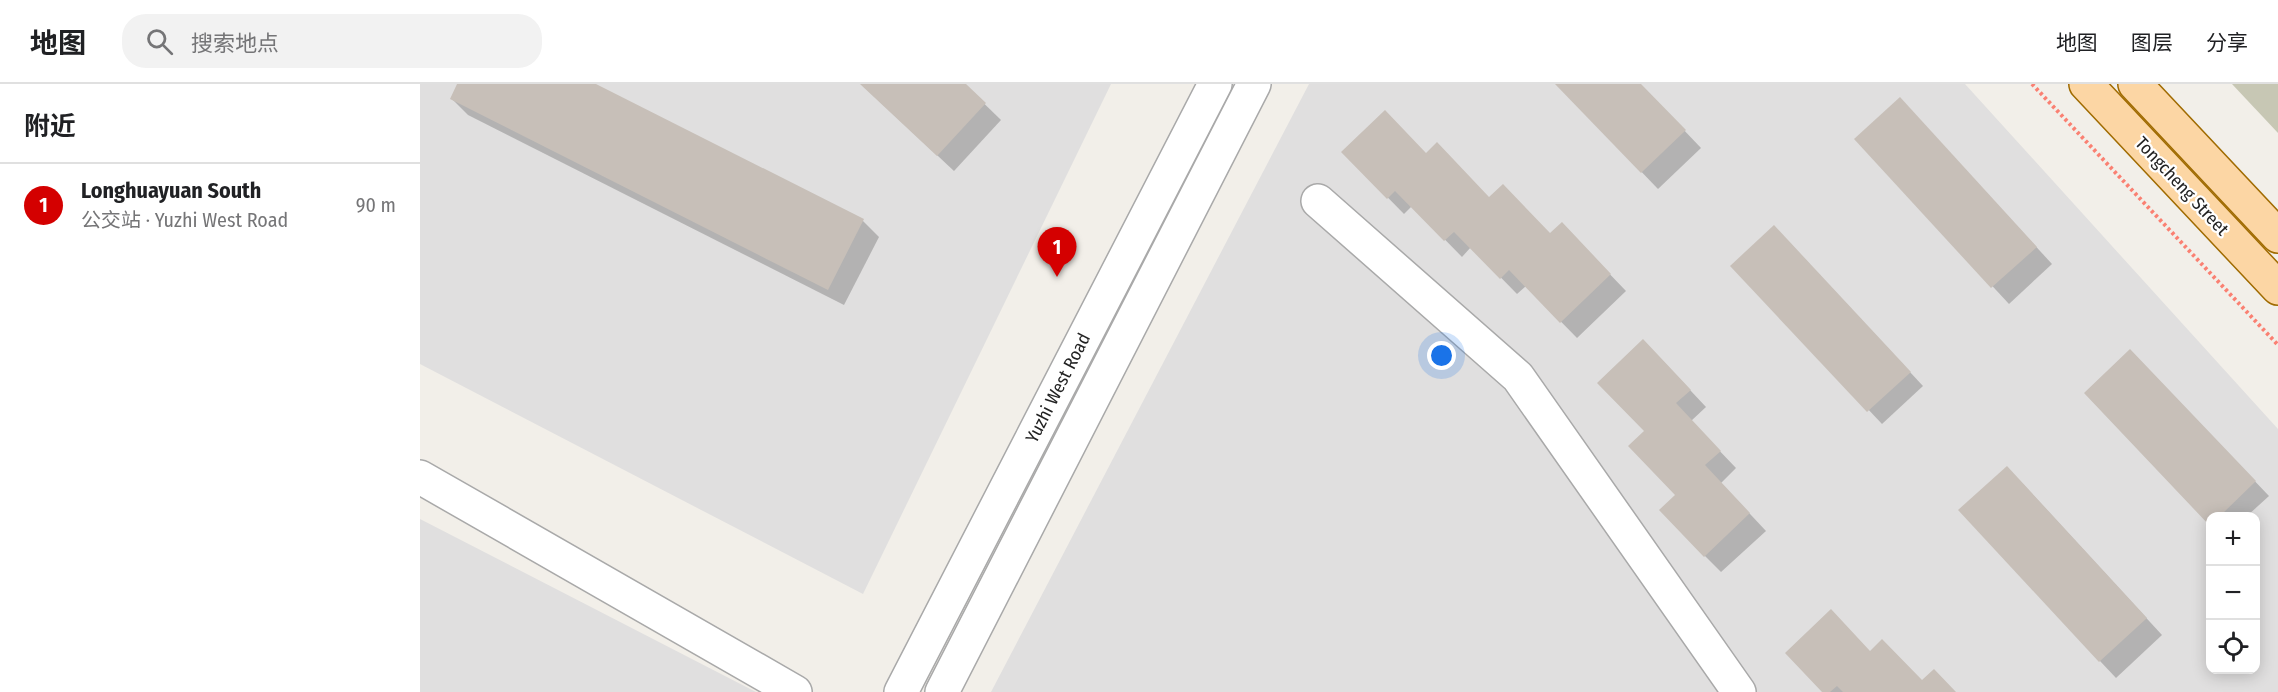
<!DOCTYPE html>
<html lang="zh">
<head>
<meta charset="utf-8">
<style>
	:root { --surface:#fff; --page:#f2f2f2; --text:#202124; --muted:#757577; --line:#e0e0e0; --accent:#d40000 }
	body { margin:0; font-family:"Fira Sans Condensed","Noto Sans SC",sans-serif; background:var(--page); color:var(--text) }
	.controls { position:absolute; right:18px; bottom:18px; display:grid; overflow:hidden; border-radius:12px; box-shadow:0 3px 15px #0003 }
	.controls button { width:54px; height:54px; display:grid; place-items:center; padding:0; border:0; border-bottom:2px solid var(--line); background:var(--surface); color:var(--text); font:30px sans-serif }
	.you { position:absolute; left:1022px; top:272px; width:21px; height:21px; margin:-15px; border:4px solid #fff; border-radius:50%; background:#1a73e8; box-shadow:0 0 0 9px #1a73e833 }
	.badge { display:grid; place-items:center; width:39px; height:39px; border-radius:50%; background:var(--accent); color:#fff; font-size:20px; font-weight:700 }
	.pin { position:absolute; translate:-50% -50px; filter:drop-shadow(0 2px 3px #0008) }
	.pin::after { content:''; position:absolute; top:32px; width:21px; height:18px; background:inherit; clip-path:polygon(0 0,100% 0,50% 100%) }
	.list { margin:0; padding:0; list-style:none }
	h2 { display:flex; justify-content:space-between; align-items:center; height:78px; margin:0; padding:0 24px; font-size:26px }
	h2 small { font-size:20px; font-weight:400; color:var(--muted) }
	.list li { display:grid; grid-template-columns:39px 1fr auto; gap:18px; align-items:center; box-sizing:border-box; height:84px; padding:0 24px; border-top:2px solid var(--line) }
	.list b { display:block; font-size:22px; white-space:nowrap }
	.list p { margin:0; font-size:20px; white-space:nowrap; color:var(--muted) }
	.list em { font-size:20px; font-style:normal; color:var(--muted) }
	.icon { flex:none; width:33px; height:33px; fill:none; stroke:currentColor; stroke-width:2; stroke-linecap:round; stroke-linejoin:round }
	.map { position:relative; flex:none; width:1858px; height:608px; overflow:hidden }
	header { display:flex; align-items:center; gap:36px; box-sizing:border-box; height:84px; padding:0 30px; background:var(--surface); border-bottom:2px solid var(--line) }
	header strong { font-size:28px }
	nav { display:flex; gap:33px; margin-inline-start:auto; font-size:21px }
	.search { width:420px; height:54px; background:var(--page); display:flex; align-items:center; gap:15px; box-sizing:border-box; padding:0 21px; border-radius:24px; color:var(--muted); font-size:22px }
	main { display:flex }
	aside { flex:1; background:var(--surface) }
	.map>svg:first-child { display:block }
	.residential { fill:#e0dfdf; fill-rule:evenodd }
	.construction { fill:#c7c7b4 }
	.shadow { fill:#0003 }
	.building { fill:#c7bfb8 }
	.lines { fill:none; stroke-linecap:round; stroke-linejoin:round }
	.minor-casing { stroke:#a9a9a9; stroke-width:36 }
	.major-casing { stroke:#a06b00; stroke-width:36 }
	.path { stroke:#fa8072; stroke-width:4; stroke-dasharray:3 3; stroke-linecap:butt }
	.minor { stroke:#fff; stroke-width:33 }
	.major { stroke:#fcd6a4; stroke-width:33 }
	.labels { text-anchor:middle; stroke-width:4.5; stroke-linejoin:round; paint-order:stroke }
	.street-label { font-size:18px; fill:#222; stroke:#fff }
</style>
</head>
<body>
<header>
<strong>地图</strong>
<div class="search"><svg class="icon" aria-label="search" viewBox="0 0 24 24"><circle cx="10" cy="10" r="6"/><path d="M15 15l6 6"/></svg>搜索地点</div>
<nav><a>地图</a><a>图层</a><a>分享</a></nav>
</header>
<main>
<aside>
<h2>附近<small></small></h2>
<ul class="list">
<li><span class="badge">1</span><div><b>Longhuayuan South</b><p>公交站 · Yuzhi West Road</p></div><em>90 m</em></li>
</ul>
</aside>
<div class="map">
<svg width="1858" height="608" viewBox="0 0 1858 608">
	<rect width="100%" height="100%" fill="#f2efe9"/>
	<g class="residential">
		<polygon points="0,0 691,0 443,510 0,280"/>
		<path d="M 889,0 L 1545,0 L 1858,345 L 1858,608 L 571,608 ZM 1790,432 L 1836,432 L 1836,586 L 1790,586 Z"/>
		<polygon points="0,435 336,608 0,608"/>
	</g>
	<polygon class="construction" points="1812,0 1858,0 1858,49"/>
	<g class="shadow">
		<polygon points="39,0 172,0 443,137 459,153 424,221 48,31 32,15"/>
		<polygon points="441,0 544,0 581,36 534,87"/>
		<polygon points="1137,0 1220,0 1281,64 1238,105"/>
		<polygon points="1496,32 1632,180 1589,220 1436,55"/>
		<polygon points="923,68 1006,71 1070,115 1131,151 1158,157 1206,207 1157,254 1106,202 1097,210 1051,163 1042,173 992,122 984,130"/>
		<polygon points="1368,157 1503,302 1462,340 1313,182"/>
		<polygon points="1240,274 1286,323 1271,337 1316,384 1301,399 1346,447 1301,488 1285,472 1226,347"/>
		<polygon points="1724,281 1849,412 1827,432 1790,432 1790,439 1666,310"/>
		<polygon points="1603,400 1742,551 1696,594 1680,577"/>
		<polygon points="1450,569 1502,598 1534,608 1404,608"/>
	</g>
	<g class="building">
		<polygon points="37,0 176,0 444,135 408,206 30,15"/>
		<polygon points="440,0 546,0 566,19 517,72"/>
		<polygon points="1135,0 1221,0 1266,46 1221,89"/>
		<polygon points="1480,13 1617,163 1571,204 1434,55"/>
		<polygon points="965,26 1006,69 1017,58 1069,113 1083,100 1130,149 1142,138 1191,190 1140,239 1089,186 1080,195 1034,148 1024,157 975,107 967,115 921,68"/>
		<polygon points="1354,141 1491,288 1447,328 1310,182"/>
		<polygon points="1223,255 1271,306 1256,319 1301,367 1285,381 1330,429 1284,473 1239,426 1255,411 1208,362 1224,347 1177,299"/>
		<polygon points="1710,265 1836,397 1800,432 1790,432 1790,442 1664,309"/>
		<polygon points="1587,382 1727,534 1679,578 1538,426"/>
		<polygon points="1411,525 1450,567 1462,555 1502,596 1514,585 1536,608 1423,608 1417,602 1410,608 1402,608 1365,569"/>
	</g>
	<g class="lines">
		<g class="minor-casing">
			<g id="minor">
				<polyline points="898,117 1098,293 1319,608"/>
				<polyline points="0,393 375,608"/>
				<polyline points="481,608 795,0"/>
				<polyline points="522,608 834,0"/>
			</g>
		</g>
		<g class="major-casing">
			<g id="major">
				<polyline points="1666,0 1858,204"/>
				<polyline points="1715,0 1858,152"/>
			</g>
		</g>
		<polyline class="path" points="1612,0 1858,261"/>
		<use href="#minor" class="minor"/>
		<use href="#major" class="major"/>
	</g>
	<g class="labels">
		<g class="street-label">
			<text transform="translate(1762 102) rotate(47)" y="6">Tongcheng Street</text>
			<text transform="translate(638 304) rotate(-63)" y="6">Yuzhi West Road</text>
		</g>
	</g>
</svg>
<div class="controls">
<button>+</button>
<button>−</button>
<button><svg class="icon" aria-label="locate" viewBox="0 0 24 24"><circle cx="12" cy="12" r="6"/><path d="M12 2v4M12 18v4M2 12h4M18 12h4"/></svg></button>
</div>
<div class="you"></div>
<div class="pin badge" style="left:637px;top:193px">1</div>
</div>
</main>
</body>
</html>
